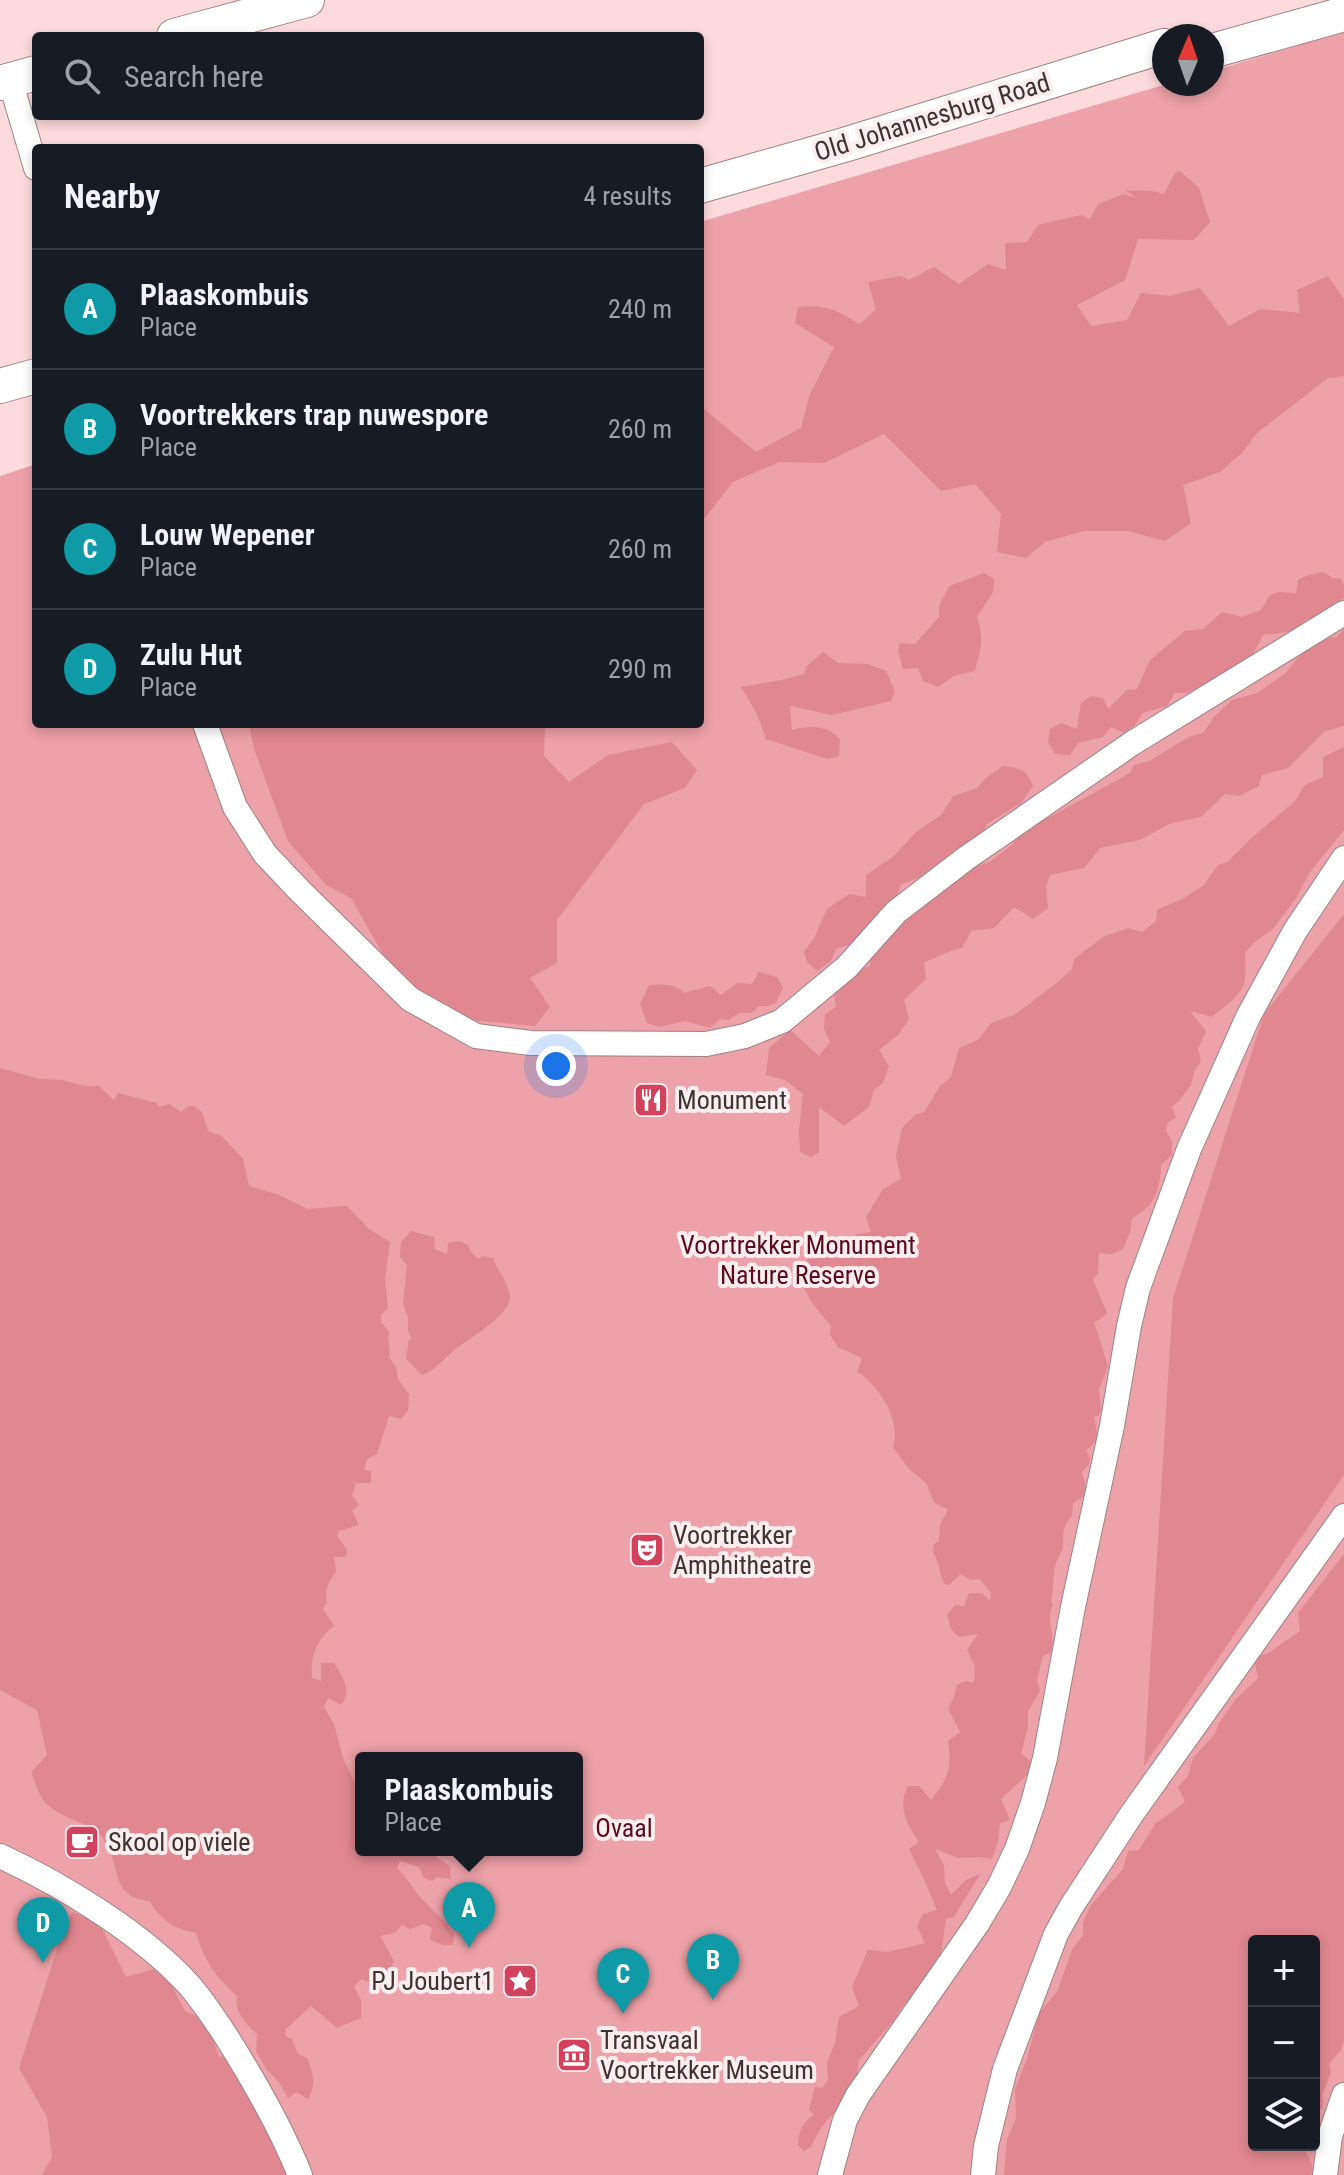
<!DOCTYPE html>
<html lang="en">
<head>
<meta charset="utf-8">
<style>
	:root { --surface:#171b24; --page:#242831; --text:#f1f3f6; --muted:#9ea1a6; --line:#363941; --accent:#d2425d }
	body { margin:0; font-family:"Roboto Condensed",sans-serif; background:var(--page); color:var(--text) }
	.controls { position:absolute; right:24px; bottom:24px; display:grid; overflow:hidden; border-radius:8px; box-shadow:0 4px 12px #0003 }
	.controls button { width:72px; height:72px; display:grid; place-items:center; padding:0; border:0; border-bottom:2px solid var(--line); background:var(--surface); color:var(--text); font:40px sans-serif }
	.compass { position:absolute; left:1152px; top:24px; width:72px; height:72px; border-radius:50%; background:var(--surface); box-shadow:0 4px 12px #0003; rotate:2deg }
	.you { position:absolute; left:556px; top:1066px; width:28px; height:28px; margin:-20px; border:6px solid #fff; border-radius:50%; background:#1a73e8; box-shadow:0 0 0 12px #1a73e833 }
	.badge { display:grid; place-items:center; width:52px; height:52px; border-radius:50%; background:var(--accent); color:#fff; font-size:26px; font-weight:700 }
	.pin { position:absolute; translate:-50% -66px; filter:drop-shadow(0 2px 4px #0008) }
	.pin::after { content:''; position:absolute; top:42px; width:28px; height:24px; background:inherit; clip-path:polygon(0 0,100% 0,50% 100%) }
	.popup { position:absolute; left:355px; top:1752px; width:228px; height:104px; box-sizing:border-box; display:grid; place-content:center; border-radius:8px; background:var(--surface); filter:drop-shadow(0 2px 6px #0005); font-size:26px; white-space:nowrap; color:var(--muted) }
	.popup b { font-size:30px; color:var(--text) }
	.popup::after { content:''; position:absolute; left:50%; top:100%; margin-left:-16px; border:16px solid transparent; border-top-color:var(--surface) }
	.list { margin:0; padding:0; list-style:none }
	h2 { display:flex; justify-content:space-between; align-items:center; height:104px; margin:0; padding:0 32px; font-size:34px }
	h2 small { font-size:26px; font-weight:400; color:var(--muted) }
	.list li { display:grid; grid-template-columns:52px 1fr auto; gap:24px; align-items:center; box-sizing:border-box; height:120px; padding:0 32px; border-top:2px solid var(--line) }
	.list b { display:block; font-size:30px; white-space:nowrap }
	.list p { margin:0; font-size:26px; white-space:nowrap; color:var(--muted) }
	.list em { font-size:26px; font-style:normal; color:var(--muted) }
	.icon { flex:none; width:44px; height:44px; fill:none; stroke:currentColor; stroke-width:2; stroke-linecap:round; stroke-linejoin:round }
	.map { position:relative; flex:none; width:1344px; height:2175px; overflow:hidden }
	.search { position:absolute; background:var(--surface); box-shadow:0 4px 12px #0003; left:32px; top:32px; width:672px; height:88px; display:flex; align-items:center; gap:20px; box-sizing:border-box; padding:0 28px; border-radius:8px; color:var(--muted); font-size:30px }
	.panel { position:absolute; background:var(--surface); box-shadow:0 4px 12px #0003; left:32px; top:144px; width:672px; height:584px; border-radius:8px }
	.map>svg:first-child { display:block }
	.green { fill:#eda1a8; fill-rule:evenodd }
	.forest { fill:#e08790 }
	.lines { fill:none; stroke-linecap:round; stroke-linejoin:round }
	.street-casing { stroke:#9f8183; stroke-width:26 }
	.secondary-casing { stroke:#9f8183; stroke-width:36 }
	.street { stroke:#fff; stroke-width:24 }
	.secondary { stroke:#fff; stroke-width:34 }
	.labels { text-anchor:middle; stroke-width:8; stroke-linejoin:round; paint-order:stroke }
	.street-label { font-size:26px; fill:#3f3233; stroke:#fceeef }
	.poi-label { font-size:26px; fill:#3f3233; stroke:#fceeef; text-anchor:start }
	.park-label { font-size:26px; fill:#5c0b1f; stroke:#fceeef }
</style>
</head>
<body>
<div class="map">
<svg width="1344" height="2175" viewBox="0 0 1344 2175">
	<rect width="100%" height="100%" fill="#fddbdd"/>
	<path class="green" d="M 1344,32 L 1344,2175 L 0,2175 L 0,476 L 36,464 L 36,724 L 700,724 L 700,222 L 1167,84 L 1212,84 L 1212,71 ZM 361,1758 L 577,1758 L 577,1850 L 361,1850 ZM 1254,1941 L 1314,1941 L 1314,2145 L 1254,2145 Z"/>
	<g class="forest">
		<path d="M 1180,171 L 1199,188 L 1210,222 L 1194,240 L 1138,239 L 1125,280 L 1077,305 L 1091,326 L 1127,320 L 1141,293 L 1170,296 L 1200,288 L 1229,326 L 1260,309 L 1300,313 L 1297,290 L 1328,276 L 1344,299 L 1344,376 L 1328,378 L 1257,433 L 1242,453 L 1220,472 L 1183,485 L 1191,523 L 1165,541 L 1128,531 L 1084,531 L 1045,542 L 1026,558 L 997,552 L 1001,514 L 975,484 L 941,491 L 884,434 L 824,463 L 779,462 L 733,482 L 700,524 L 700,411 L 704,409 L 756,452 L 801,428 L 810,394 L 834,347 L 795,323 L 798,307 C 828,304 835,310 860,324 L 876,309 L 868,282 L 900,276 L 909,280 L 934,267 L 959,284 L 988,264 L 1006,270 L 1005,243 L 1027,242 L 1038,225 L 1081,215 L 1090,219 L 1098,204 L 1124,194 L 1137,198 L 1125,190 L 1152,191 L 1164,194 L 1175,173 Z"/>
		<polygon points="1323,572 1333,578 1341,579 1344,585 1344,598 1326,612 1306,620 1298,631 1263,635 1252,656 1208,683 1187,693 1175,693 1167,706 1143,713 1135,725 1124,733 1111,727 1103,737 1078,743 1070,755 1055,754 1048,742 1050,729 1061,723 1077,729 1081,703 1091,696 1103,698 1108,709 1127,690 1137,689 1150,660 1185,631 1203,629 1222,612 1242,617 1261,610 1270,595 1278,592 1296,593 1298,580 1306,576"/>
		<path d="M 984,573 L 994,579 L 993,592 L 977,617 C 984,639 981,649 975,671 L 954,676 L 938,687 L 923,681 L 918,668 L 903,669 L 898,650 L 900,643 L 915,644 L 939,617 L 939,606 L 949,586 Z"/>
		<path d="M 1344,628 L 1344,726 L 1325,731 L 1288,768 L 1262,775 L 1259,786 L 1239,796 L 1225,794 L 1201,817 L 1169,824 L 1140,840 L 1100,848 L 1084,868 L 1050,875 L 1046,886 L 1048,908 L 1033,919 L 1014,907 L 994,928 L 971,931 L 962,948 C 948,950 938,958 924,962 L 926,979 L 904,1000 L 909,1019 L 899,1034 L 879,1050 L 889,1066 L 883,1083 L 874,1090 L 869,1107 L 844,1126 L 819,1107 L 819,1152 L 811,1157 L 800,1152 L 799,1130 L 803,1094 L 785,1080 L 766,1075 L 769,1048 L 790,1030 L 819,1056 L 830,1042 L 824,1029 L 825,1014 L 836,1007 L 834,995 L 853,972 L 870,966 L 872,945 L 908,906 L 933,900 L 942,872 L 963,872 L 991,861 L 1013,844 L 1021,827 L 1048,818 L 1130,773 L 1134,765 L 1149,761 L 1189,737 L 1203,733 L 1214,717 L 1232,700 L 1257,693 L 1286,673 L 1299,656 L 1321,638 L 1337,637 Z"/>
		<path d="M 823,652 L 838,663 L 868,664 L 886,671 L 895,691 L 891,701 L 832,715 L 790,706 L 792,730 C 811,726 825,724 840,739 L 839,756 L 827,759 L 766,739 L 756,712 L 741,687 L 781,680 L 804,674 L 807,666 Z"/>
		<polygon points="249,724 545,724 544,756 569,782 608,755 672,742 697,770 685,788 644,804 557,920 557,963 530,978 550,1007 535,1026 469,1020 419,996 394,974 351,898 326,885 288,841 254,749"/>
		<path d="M 1344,747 L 1344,830 L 1310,872 L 1297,897 L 1273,929 L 1256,941 L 1245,953 C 1247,994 1243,991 1212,1017 L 1190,1011 L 1206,1031 L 1198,1049 L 1201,1061 L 1194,1072 L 1191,1085 L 1179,1101 L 1172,1107 L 1176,1118 L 1168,1122 L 1166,1131 L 1172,1141 L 1172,1155 L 1161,1165 C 1160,1190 1155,1206 1132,1218 L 1130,1232 L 1123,1249 L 1113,1254 L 1099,1253 L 1098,1273 L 1093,1280 L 1107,1313 L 1099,1320 L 1094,1322 L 1108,1366 L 1099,1390 L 1101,1409 L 1099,1415 L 1094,1417 C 1097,1433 1101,1440 1086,1450 L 1090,1458 L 1089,1464 L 1082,1472 L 1086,1487 L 1083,1497 L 1073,1503 L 1072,1516 C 1061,1529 1064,1531 1063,1545 C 1063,1551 1058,1557 1056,1563 C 1052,1575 1054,1589 1051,1601 L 1053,1605 C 1044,1621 1058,1636 1050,1653 L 1043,1656 L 1037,1680 L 1040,1691 L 1028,1711 L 1028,1726 L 1021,1753 L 1032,1763 L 1028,1774 L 1001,1799 L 1010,1820 L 1000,1823 L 998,1841 L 992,1859 L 979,1857 L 959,1858 L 935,1849 L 944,1865 L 945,1883 L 951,1895 L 966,1880 L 980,1874 L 954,1917 L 946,1919 L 938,1974 L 925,1982 L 901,2008 L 895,2019 L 859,2060 L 856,2081 L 842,2097 L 842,2107 C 827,2118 818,2130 811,2147 L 804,2151 L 798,2145 C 799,2130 802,2123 814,2115 L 809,2110 L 815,2087 L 822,2088 L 828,2080 L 827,2063 L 835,2043 L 839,2017 L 859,2006 L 852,1987 L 868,1950 L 888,1952 L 925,1943 L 917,1926 L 923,1914 L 937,1910 L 927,1886 L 909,1849 L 919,1842 C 907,1825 897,1806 908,1786 L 919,1786 L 931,1800 C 948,1779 952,1769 948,1741 L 960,1732 L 948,1709 L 954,1697 L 957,1685 L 966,1681 L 974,1683 L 975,1667 L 967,1650 L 978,1634 L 959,1637 L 951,1629 L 947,1615 L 955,1605 L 964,1606 L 969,1593 L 982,1593 L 990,1601 L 991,1593 L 980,1579 L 971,1580 L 960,1574 L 949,1585 L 944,1584 C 939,1572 940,1563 933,1552 L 934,1544 L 939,1541 L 940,1524 L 948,1510 L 934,1502 L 926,1483 L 908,1468 L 893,1447 C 902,1421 879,1385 857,1372 L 862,1358 L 838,1347 L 830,1335 L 831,1326 C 817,1309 789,1280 808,1259 L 836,1257 L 857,1234 L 871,1232 L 866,1217 L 883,1189 L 901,1179 L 896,1156 L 902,1128 L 915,1115 L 924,1112 L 940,1086 L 951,1077 L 959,1048 L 978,1040 L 991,1023 L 1014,1015 L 1053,986 L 1072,969 L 1074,959 L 1103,937 L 1128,928 L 1142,932 L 1156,921 L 1157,910 L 1184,898 L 1204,885 L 1218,865 L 1227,862 L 1256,834 L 1295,801 L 1305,785 L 1323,777 L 1323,757 Z"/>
		<path d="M 1003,766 C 1022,769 1025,768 1033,786 L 1021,803 L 987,824 L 980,837 L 967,843 L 925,876 L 901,884 L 894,905 L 877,916 L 874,930 L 855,944 L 837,948 L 830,962 L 817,971 L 807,962 L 804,952 L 814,938 L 827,909 L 849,894 L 866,897 L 866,875 L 893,857 L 915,833 L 942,814 L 953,796 L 977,788 L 986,778 Z"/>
		<polygon points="1344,914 1344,1475 1144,1766 1173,1298 1264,1014"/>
		<path d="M 759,972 L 777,977 L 783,988 L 776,1003 L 768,1006 L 759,1006 L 751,1013 L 739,1013 L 728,1020 L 720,1019 L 710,1028 L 685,1021 L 659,1027 L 647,1023 L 640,1004 L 649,985 C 662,984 675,983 684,993 L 710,986 L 721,995 L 737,983 L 752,984 Z"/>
		<path d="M 0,1068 L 40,1079 L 62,1080 L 85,1086 L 99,1086 L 114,1100 L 118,1093 L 157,1103 L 159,1107 L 169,1104 L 181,1112 L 189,1106 L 194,1106 L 202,1112 L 208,1131 L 222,1136 L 243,1159 L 249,1186 L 279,1195 L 308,1209 L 347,1206 L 369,1229 L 390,1242 L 385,1279 L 388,1308 L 381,1315 L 381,1322 L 389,1332 C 387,1342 391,1347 389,1357 L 396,1367 L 398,1379 L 409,1394 L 408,1410 L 401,1419 L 389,1416 L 377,1454 L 367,1459 L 364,1470 L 371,1471 L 371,1483 L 356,1483 L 352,1495 L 359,1505 L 352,1511 L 359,1525 L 339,1531 L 337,1536 L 347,1549 L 346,1557 L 334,1557 L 336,1572 C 328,1582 324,1591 327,1603 L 323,1609 L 334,1626 C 316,1639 310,1657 312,1678 L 321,1681 L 321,1663 L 334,1663 C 342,1677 353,1690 341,1705 L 328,1698 L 324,1707 L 334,1724 L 343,1758 L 354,1781 L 361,1804 L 361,1850 L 434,1851 L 436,1857 L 450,1866 L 451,1879 L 437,1877 L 432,1881 L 424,1878 L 419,1867 L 400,1861 L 397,1868 C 408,1878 413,1890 423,1900 C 435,1913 444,1919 454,1935 L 453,1945 L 443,1945 L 430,1940 L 432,1928 L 424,1924 L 410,1929 L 402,1925 L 395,1933 L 380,1936 L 394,1961 L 386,1977 L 373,1984 L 362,1979 L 354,1986 L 361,2000 L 361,2018 L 337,2028 L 311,2006 L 286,2029 L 285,2036 L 292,2039 L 298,2054 L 307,2058 C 313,2073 317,2084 308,2099 L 296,2092 L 288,2098 L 279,2082 L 267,2070 L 256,2052 L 257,2034 C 246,2024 234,2012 237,1996 C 215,1976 205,1962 196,1933 C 175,1929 160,1920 150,1901 C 108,1898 123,1864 102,1837 C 88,1820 58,1819 44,1801 C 38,1794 35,1781 31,1772 L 47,1755 L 37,1710 L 0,1690 Z"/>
		<path d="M 411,1231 L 434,1237 L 435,1249 L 447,1254 L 448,1243 L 459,1241 L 467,1244 L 472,1253 L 478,1259 L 482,1256 L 493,1258 C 497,1269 510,1286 510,1298 C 509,1316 470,1338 457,1348 C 445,1357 436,1370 422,1375 L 406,1359 L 409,1340 L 412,1339 L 408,1331 L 408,1317 L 403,1304 L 407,1265 L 400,1257 L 401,1242 Z"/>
		<path d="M 1344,1554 L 1344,2041 L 1341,2050 L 1329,2064 L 1331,2072 L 1322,2095 L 1323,2107 L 1314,2119 L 1314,1941 L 1254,1941 L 1254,2145 L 1303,2145 L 1303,2148 C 1309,2157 1315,2164 1311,2175 L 1004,2175 L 1007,2139 L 1016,2118 L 1015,2089 L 1027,2059 L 1039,2013 L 1057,1992 L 1072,1950 L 1083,1935 L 1083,1923 L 1091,1905 L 1123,1869 L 1128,1851 L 1139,1850 L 1155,1824 L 1185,1802 L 1178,1787 L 1188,1776 L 1193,1758 L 1215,1734 L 1219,1723 L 1235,1700 L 1258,1678 L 1254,1658 L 1270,1652 L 1300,1631 L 1298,1613 Z"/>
		<polygon points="73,1912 100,1924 126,1977 154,1969 172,1986 185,2011 207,2021 219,2057 230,2056 290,2175 42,2175 52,2157 47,2117 19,2068 66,1921"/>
	</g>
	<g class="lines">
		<g class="street-casing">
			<g id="street">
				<polyline points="10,80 36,168"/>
				<polyline points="205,724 235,807 265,854 299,890 410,999 476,1036 531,1043 706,1044 745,1036 782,1021 847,967 896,912 965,859 1131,744 1344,613"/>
				<path d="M 0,1856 C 63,1885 143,1934 190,1986 C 204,2003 217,2022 229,2041 C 256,2084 281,2128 300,2175"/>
				<polyline points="830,2175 845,2120 858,2095 977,1924 999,1887 1017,1849 1033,1803 1045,1758 1073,1607 1112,1426 1129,1326 1138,1288 1189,1149 1248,1017 1295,931 1344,858"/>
				<polyline points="983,2175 986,2146 1005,2069 1056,1934 1071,1907 1131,1815 1344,1516"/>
				<polyline points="1325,2175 1330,2136 1344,2095"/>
			</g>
		</g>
		<g class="secondary-casing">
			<g id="secondary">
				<polyline points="174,36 307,0"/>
				<polyline points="1212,51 1344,14"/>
				<polyline points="0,83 36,73"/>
				<polyline points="700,186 844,145 1164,46"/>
				<polyline points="0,386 36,376"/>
			</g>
		</g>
		<use href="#street" class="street"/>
		<use href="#secondary" class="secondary"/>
	</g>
	<defs>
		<g id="restaurant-square" transform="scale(1.8)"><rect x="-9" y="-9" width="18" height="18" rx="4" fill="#d2425d" stroke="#fceeef"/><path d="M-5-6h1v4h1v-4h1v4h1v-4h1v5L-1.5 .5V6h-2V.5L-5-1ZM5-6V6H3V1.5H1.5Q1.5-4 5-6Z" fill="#fff"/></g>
		<g id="theatre-square" transform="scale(1.8)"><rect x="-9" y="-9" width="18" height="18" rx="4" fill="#d2425d" stroke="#fceeef"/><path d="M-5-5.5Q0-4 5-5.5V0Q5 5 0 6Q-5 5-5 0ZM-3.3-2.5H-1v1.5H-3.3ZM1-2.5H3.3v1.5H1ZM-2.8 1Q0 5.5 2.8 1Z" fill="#fff"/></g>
		<g id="cafe-square" transform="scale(1.8)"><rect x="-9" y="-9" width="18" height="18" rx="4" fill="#d2425d" stroke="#fceeef"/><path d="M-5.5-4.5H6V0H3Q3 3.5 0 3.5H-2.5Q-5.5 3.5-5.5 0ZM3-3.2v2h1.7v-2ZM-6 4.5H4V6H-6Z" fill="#fff"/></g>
		<g id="sight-square" transform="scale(1.8)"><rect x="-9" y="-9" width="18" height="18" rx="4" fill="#d2425d" stroke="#fceeef"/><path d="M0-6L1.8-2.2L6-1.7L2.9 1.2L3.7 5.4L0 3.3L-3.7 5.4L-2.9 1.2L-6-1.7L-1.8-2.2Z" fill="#fff"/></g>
		<g id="museum-square" transform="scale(1.8)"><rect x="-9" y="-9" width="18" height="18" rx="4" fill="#d2425d" stroke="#fceeef"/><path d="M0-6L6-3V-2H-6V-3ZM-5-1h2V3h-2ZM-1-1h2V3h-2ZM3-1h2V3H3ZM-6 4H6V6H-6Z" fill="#fff"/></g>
	</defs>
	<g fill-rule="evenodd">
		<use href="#restaurant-square" x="651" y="1100"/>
		<use href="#theatre-square" x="647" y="1550"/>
		<use href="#cafe-square" x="82" y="1842"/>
		<use href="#sight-square" x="520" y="1981"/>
		<use href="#museum-square" x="574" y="2055"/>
	</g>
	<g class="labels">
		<g class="street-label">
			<text transform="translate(932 117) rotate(-17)" y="9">Old Johannesburg Road</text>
		</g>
		<g class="poi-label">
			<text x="677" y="1109">Monument</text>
			<text x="673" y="1544">Voortrekker<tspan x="673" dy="30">Amphitheatre</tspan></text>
			<text x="108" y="1851">Skool op viele</text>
			<text x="494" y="1990" text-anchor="end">PJ Joubert1</text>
			<text x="600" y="2049">Transvaal<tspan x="600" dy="30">Voortrekker Museum</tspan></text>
		</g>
		<g class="park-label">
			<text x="798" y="1254">Voortrekker Monument<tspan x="798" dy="30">Nature Reserve</tspan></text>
			<text x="624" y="1837">Ovaal</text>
		</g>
	</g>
</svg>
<div class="controls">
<button>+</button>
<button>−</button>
<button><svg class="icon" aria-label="layers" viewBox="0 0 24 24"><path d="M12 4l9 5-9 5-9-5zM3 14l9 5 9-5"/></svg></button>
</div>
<svg class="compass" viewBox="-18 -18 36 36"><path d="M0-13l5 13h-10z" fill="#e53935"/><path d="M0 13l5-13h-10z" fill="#9ea1a6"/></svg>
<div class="you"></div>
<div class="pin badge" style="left:469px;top:1948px;background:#0f9aa8">A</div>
<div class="popup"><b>Plaaskombuis</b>Place</div>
<div class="pin badge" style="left:713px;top:2000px;background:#0f9aa8">B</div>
<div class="pin badge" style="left:623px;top:2014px;background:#0f9aa8">C</div>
<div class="pin badge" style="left:43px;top:1963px;background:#0f9aa8">D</div>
<div class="search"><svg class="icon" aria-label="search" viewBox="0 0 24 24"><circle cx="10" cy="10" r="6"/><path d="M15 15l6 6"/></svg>Search here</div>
<section class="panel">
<h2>Nearby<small>4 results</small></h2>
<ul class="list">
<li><span class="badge" style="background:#0f9aa8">A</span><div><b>Plaaskombuis</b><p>Place</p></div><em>240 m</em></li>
<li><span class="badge" style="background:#0f9aa8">B</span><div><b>Voortrekkers trap nuwespore</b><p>Place</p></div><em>260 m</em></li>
<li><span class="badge" style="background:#0f9aa8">C</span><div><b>Louw Wepener</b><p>Place</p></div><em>260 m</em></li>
<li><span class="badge" style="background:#0f9aa8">D</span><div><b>Zulu Hut</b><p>Place</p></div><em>290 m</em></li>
</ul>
</section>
</div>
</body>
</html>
